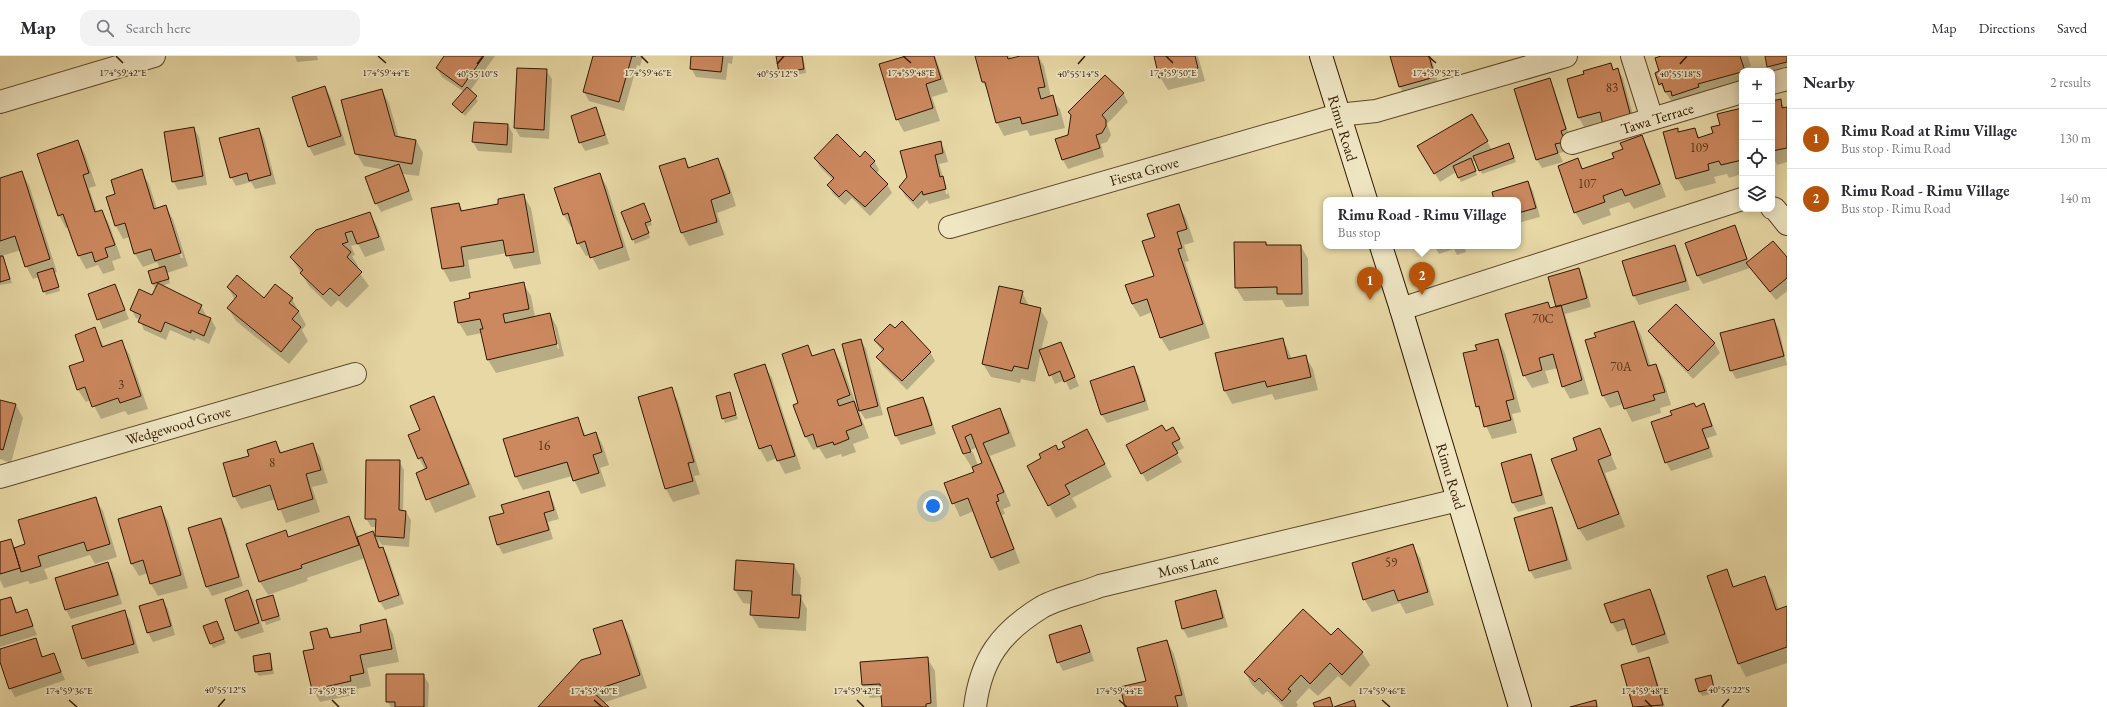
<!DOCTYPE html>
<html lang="en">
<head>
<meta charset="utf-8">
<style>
  body { margin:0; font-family:"EB Garamond",serif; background:#f2f2f3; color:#2b2b33 }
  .controls { position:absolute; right:12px; top:12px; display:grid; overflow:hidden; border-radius:8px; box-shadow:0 2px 10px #0003 }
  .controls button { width:36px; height:36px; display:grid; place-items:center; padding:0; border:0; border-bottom:1px solid #e1e1e2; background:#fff; color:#2b2b33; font:20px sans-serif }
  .you { position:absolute; left:933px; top:450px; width:14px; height:14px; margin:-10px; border:3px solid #fff; border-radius:50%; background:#1a73e8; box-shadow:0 0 0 6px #1a73e833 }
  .badge { display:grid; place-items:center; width:26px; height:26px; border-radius:50%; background:#b45309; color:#fff; font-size:13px; font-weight:700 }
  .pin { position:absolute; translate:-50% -33px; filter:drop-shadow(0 1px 2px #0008) }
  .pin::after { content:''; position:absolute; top:21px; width:14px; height:12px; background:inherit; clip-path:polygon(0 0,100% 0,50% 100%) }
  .popup { position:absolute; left:1323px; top:141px; width:198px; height:52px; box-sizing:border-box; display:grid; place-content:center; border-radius:8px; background:#fff; filter:drop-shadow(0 1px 3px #0005); font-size:13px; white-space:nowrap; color:#7c7c81 }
  .popup b { font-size:15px; color:#2b2b33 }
  .popup::after { content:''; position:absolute; left:50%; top:100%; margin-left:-8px; border:8px solid transparent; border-top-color:#fff }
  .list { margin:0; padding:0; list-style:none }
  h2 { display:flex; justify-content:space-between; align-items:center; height:52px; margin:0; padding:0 16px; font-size:17px }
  h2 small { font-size:13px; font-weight:400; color:#7c7c81 }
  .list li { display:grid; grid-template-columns:26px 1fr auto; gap:12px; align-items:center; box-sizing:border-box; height:60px; padding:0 16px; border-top:1px solid #e1e1e2 }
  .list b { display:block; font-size:15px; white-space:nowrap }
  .list p { margin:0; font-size:13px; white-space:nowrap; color:#7c7c81 }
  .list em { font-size:13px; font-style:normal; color:#7c7c81 }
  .icon { flex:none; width:22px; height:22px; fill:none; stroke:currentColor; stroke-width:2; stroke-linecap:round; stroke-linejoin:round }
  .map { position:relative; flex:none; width:1787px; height:651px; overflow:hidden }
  header { display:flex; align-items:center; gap:24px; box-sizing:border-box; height:56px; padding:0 20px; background:#fff; border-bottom:1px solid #e1e1e2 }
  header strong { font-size:19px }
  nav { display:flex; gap:22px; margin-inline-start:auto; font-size:14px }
  .search { width:280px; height:36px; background:#f2f2f3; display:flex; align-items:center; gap:10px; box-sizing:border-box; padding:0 14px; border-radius:12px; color:#7c7c81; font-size:15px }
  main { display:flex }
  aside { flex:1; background:#fff }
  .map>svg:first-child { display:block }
  .shadow { fill:#0003; fill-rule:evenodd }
  .building { fill:#cc885e; stroke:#301800 }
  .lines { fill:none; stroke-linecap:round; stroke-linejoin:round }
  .minor-casing { stroke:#5e4829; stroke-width:24 }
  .secondary-casing { stroke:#301800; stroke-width:24 }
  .minor { stroke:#efe6c4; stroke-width:22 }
  .secondary { stroke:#efe6c4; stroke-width:22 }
  .ticks { fill:none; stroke:#301800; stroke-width:1.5 }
  .labels { text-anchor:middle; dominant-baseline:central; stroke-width:3.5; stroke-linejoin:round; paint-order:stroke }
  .number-label { font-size:13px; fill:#573418 }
  .street-label { font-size:15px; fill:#301800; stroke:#efe6c4 }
  .ticks-label { font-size:10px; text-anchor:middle; fill:#301800; stroke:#efe6c4; stroke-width:3.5; stroke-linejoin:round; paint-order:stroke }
</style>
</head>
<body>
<header>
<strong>Map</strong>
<div class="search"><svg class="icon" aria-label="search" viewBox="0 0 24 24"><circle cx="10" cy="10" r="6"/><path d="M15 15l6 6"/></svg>Search here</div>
<nav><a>Map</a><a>Directions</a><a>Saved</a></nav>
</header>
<main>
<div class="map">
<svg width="1787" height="651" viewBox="0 0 1787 651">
  <rect width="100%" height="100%" fill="#e7d8a5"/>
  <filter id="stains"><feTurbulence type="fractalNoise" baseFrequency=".005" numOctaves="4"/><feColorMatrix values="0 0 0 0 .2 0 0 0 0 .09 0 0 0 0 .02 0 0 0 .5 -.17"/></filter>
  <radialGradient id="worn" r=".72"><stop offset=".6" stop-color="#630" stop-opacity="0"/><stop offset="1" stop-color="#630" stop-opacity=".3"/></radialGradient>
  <!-- shadow -->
  <path class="shadow" d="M295,0H317L318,4L297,6Z
    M446,0H495L470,35L478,45L465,60L453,48L464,36L442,21L437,12Z
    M594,0H643L640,10L637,9L624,55L589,45L584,36Z
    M692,0H733L732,8L728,7L726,24L696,21L691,12Z
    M777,0H803L806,17L782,21Z
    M909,0H935L948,36L932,41L940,65L904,76L897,63Z
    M976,0H1010L1011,3L1024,0H1038L1044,10L1051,41L1060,53L1065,72L1030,80L1027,74L1004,80L997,67L989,37L983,26Z
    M1155,0H1198L1205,25L1168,34L1160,21Z
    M1391,0H1431L1439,30L1405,40L1400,31Z
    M1664,0H1748L1751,10L1746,12L1747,15H1742V31L1674,49L1660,28Z
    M1766,0H1787V20L1772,16Z
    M1611,8L1614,15L1618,14L1623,22L1636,70L1603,65L1584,71L1579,62L1569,23Z
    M518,13L546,14L552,23L549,83L520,81L515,72Z
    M1549,23L1554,32L1570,82L1569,95L1559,97L1563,106L1542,112L1537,104Z
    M325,31L330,40L346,89L314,100L309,91Z
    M382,34L389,47L399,82L416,84L423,97L419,120L403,118L413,144L381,156L376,147L386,114L364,110L356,97Z
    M1123,37L1128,46L1107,68L1111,79L1107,86L1101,88L1104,101L1068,113L1063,104L1056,83L1068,79L1071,61L1069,56Z
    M1780,45L1785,52H1787V106L1777,109L1772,99V47Z
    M595,53L600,61L609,88L585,95L580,86Z
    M1742,53V118L1729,122L1727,118L1714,121L1716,127L1685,135L1677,122V73L1679,77L1694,73L1700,82L1714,78L1722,69Z
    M1472,59L1492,94L1511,92L1516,106L1482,118L1476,104L1472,106L1477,119L1461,126L1456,116L1440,126L1419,91Z
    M475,67L508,69L513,78L512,97L478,95L473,86Z
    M194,72L199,81L207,129L178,134L173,125Z
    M259,73L264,82L276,128L255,133L251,126L236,130L231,121Z
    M1642,81L1649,94L1666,141L1634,153L1629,146L1609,153L1611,159L1583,169L1575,156L1578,104L1583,113L1615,102Z
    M78,85L85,98L96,130L89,132L97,156L102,155L109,168L121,202L112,205L115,214L103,218L98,209L86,213L79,200L69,171L66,172L59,159Z
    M940,86L945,95L948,106L939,108L950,142L929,148L927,144L918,153L905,140L900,131ZM943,125L946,128L948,138H946Z
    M815,102H860L874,105L879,114L876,118L887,128L892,137L870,160L852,142L845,149L833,138L828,129L833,124L820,111Z
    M684,103L690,112L718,103L725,116L736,150L717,157L724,179L689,190L682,177L660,111Z
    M141,115L149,128L157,153L165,150L173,163L188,210L167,217L170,227L162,230L201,250L206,259L205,261L211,263L216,272L209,288L196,282L195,285L170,274L166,284L144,274L140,264L136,262L131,253L153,241L157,231L155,232L153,228L160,213L157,206L143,211L135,198L130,181L123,183L116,170L107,142L117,139ZM169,163H171L183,202H181Z
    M21,116L29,129L57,216L54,217L60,235L46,239L39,221L33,223L26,210L21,194L2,200L12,227L0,229V123Z
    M600,119L607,131L630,204L599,214L591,199L586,200L578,187L573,171H571L563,158Z
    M1528,126L1533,135L1540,161L1518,167V144H1495Z
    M523,139L531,152L541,208L514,213L507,197L468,204L471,222L450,226L443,213L459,148L463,155L500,149Z
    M644,148L652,169L647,171L650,182L635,188L633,183Z
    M1178,149L1186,162L1194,186L1184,189L1189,205L1185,206L1210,282L1169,295L1161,282L1152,256L1140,261L1132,248L1155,221Z
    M369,157L377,170L385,194L365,201L358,188L351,190L355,199L352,200L358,210L356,212L369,230L347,252L338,244L331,251L309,230L291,201Z
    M1735,171L1749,206L1787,203V235L1776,244L1750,212L1703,228L1698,220Z
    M1266,187L1268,190H1301L1308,203L1309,250L1286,251L1282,244L1244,245L1236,232Z
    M1434,190H1465L1466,196L1457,199L1454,193L1439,198Z
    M1675,191L1680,199L1690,234L1639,249L1634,240L1624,206Z
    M1578,214L1583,222L1591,251L1565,258L1589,338L1570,343L1563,330L1558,312L1545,315L1549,327L1532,332L1524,319L1547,247L1551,253L1557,251Z
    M523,227L531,240L535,261L550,258L557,271L564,300L496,317L488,304L482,277L467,280L459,267ZM552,270H554L559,292L558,293Z
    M115,229L129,263L103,273L89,239Z
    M228,231L264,243H292L306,269L302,274L308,285L289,308L236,265L228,252L235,244Z
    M1022,236L1029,250L1040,253L1048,266L1041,295L1061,287L1079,330L1070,334L1065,324L1055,328L1041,296L1035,326L1021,323L1020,327L991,321L983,308Z
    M1676,249L1715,288L1720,297L1693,323L1655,284L1649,275Z
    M1774,264L1779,273L1787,309L1736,323L1731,314Z
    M1634,266L1641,279L1651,311L1656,309L1663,322L1671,349L1660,352L1661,357L1632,366L1623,348L1610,352L1603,340L1597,281Z
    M95,272L104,291L121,285L129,298L148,353L128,359L125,355L101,363L91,344L86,346L78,334Z
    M895,274L930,296L935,305L907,334L883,310L878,301L883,296L875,285Z
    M1283,283L1292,303L1305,300L1313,313L1318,334L1275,344L1272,338L1232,348L1225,335Z
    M861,284L866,293L883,359L865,363L860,355L843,288Z
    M1498,284L1505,297L1521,356L1512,358L1517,377L1492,383L1477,350L1478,295Z
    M807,290L813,301L834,294L841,307L869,382L853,388L856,396L842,401L841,398L826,403L819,392L813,394L806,381L795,349L799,348Z
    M765,310L772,322L801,413L785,418L777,402L767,406L760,393Z
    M1134,312L1139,320L1149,354L1107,367L1102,359Z
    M671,332L678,345L700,419L694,420L700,438L673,446L666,433L639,342Z
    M729,338L738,363L725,367L723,362Z
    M434,342L441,355L476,441L435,457L417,417L425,414L419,402L421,374Z
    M923,342L928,351L936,378L901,389L896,380L888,353Z
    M0,345L16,349L23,362L11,407L0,403Z
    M1704,348L1717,379L1707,382L1713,401L1671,415L1666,406L1696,352Z
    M999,353L1007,366L1016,390L990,400L1011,450L1003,453L1005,458L1002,459L1020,507L999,515L992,502L974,455L960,461L945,428L975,417L964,399L973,396L978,410L984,408L978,391L964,397V399L953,370Z
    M577,362L586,380L596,377L603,390L609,409L600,412L606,430L581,438L572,420L523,434L516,421L504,384Z
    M1173,372L1184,392L1176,396L1182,406L1147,426L1127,390Z
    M1600,373L1617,413L1605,417L1625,471L1587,485L1579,473L1552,404L1578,394Z
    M276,387L282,397L312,388L320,401L328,427L312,431L320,456L286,467L276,443L241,453L234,440L250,400Z
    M1094,387L1112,421L1072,442L1077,451L1056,462L1028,410L1058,396Z
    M1530,399L1535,408L1546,448L1518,456L1513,447L1502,407Z
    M399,405L404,414L403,456H406L411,464L409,491L382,489L378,484L381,493L383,492L388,501L404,548L385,554L380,546L365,502L307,522L308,525L268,539L260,526L248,488L286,476L289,482L349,461L359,481L373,476L376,482L377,471H371L366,462Z
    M548,436L553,445L559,463L548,466L553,483L503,498L498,489L490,462L505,457Z
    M95,442L103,455L117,501L95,508L90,499L44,513L48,523L30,528L28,525L4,532L0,524V487L11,484L15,492L26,489Z
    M161,452L168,465L188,532L158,540L151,528L148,517L139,520L131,507Z
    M1551,452L1556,461L1572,513L1535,523L1530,515Z
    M221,463L226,472L243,530L212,540L207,531L189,472Z
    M1412,489L1420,502L1434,549L1406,558L1400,547L1372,556L1364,543Z
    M737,505L794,509L801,522L800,540L807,553L806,575L759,572L751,559L752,548L743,547L735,534Z
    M108,508L113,516L122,548L71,563L66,554L57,522Z
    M1726,514L1735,532L1764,522L1772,534L1779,554L1787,552V607L1746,621L1739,608L1708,520Z
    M1650,534L1655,543L1669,587L1638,597L1628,572L1617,576L1612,567Z
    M1215,535L1220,544L1228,571L1188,582L1183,573L1176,546Z
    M248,536L253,544L264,576L241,583L236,575L226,543Z
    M272,540L281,564L266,569L257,544Z
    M11,542L18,557L27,555L37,579L0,591V545Z
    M163,545L168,553L175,579L153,586L148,577L140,551Z
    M124,556L130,564L139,597L88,611L83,602Z
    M386,565L393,578L399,606L367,612L371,630L357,633L358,638L320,646L313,633L327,573L333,583L362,576Z
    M621,565L629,578L647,632L603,647L608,651H539L603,598Z
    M217,566L226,587L213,592L211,587Z
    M1080,570L1085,579L1094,605L1063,615L1058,606Z
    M1331,580L1362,596L1370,609L1350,631L1338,620L1318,640L1309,632L1296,646L1298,649L1296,651H1284L1267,635L1263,639L1252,629L1245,616Z
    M35,583L43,601L54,598L65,624L15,641L10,632L0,603V594Z
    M1167,585L1174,598L1188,651H1126L1147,625Z
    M270,598L274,618L259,620L256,616Z
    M927,602L935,615L937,651H883L882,641L870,642L863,629L861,607Z
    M1648,602L1653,611L1665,651H1634L1622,609Z
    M423,619L429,628L428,651H391L387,645Z
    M1710,620L1716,637L1702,640L1700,636Z"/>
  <!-- building -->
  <path class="building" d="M444,0H484L462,31L436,12Z
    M593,0H636H632L619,46L583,36Z
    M691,0H723L721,16L690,13Z
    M776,0H802L804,13L779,17Z
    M906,0H934L941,23L926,28L933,52L896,64L879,8Z
    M975,0H1007L1008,3L1020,0H1038L1045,31L1038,32L1041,43L1053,39L1058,59L1022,68L1020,61L996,67L985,26H982Z
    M1154,0H1195L1198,12L1159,22Z
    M1390,0H1429L1435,21L1399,31Z
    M1661,0H1740L1745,15L1698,28L1699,31L1672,40L1671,35L1665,36L1662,27L1659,29L1655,17L1659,15L1655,2Z
    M1765,0H1787V6L1767,11Z
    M1611,7L1613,14L1618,12L1631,61L1603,69L1600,56L1578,62L1567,23L1584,18L1583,15Z
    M517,12L547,13L544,74L514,72Z
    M1105,19L1124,37L1102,59L1106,64V70L1102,77L1096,79L1100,92L1062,104L1055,83L1068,79L1071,59L1068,56Z
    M1550,22L1566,73L1561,75L1565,86L1555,88L1558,97L1536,104L1514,33Z
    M325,30L341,80L308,91L292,41Z
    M467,31L477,40L462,57L452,48Z
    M382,33L395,80L416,84L412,108L355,98L341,44Z
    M1781,43L1782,52L1787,51V92L1772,95V45Z
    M596,51L605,79L579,87L571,60Z
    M1742,52V104L1721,109L1719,105L1708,108L1709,114L1676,123L1663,76L1678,72V76L1695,72L1698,82L1713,77L1711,71L1720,69L1717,58Z
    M1472,58L1488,85L1434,118L1417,90Z
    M474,66L508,68L507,89L472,86Z
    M194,71L203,120L172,126L164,76Z
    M259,72L271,119L249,125L247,117L230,122L219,82Z
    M837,78L860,101L865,95L875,105L870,110L888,128L865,151L846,134L839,141L827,129L834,122L814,102Z
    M1642,79L1660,128L1625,140L1622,133L1603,140L1605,146L1574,157L1558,110L1578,102L1582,113L1614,102L1612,97L1623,93L1620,87Z
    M78,84L89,117L83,119L95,156L102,154L115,189L105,192L108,201L95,206L92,196L78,200L63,158L58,160L37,98Z
    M941,85L943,97L935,99L940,121L943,120L946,133L923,139L922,135L913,145L899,131L907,121L900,95Z
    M1509,87L1514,102L1479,115L1473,100Z
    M685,102L688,112L718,102L730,137L711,144L717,166L681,177L659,110Z
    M1471,102L1476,115L1458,122L1453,110Z
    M399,108L409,135L375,148L365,121Z
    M142,113L154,153L166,149L181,197L155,205L151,193L134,198L125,167L115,170L106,141L115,138L111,124Z
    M22,115L50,203L25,211L15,180L0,185V122Z
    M600,117L623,191L590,202L585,185L577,188L568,157L563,159L554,132Z
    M1528,125L1536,152L1518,157V144H1494L1492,136Z
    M524,138L534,196L506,200L503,184L461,191L464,210L442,213L431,152L459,147L461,155L498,148V143Z
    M644,147L651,165L645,167L649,177L632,184L621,156Z
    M1179,148L1187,173L1177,176L1182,192L1178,193L1203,268L1160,282L1147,243L1132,248L1125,229L1154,220L1142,185L1155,181L1147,158Z
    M370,156L379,181L357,188L352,175L345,177L348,186L342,188L351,196L347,201L362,216L339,240L330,232L323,239L300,217L303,214L290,201L316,174Z
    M1735,169L1747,203L1697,220L1685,187Z
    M1773,185L1787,201V222L1770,236L1746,207Z
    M1234,186H1266V189H1301L1302,238H1277V231L1235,232Z
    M1675,189L1686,225L1633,240L1622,205Z
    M0,200H3L10,223L0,226Z
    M165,210L169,223L152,228L148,215Z
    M53,212L59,231L43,236L37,217Z
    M1579,212L1587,242L1556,251L1548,221Z
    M237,219L264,242L275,228L293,242L289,247L299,255L292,263L301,271L281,296L227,252L237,240L227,231Z
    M524,226L529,253L503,258L505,267L550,257L557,288L487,304L480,273H483L480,263L458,267L454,246L470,242L469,237Z
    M158,227L202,249L198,257L211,262L204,280L191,274V277L165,266L161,276L138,266L141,259L130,254L139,233L152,239Z
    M115,228L125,254L97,264L88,238Z
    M999,230L1023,235L1020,247L1041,252L1028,313L1014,310L1012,315L982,308Z
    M1548,246L1550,252L1561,249L1582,324L1562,331L1553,298L1539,302L1542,314L1523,320L1505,258Z
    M1676,248L1715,287L1688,315L1648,275Z
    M1774,263L1784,300L1730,315L1720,277Z
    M902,265L931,296L902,325L876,301L884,293L874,284L890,268L895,272Z
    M1634,265L1648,310L1656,308L1665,336L1653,339L1655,344L1624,353L1618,335L1602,340L1585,284L1596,281L1594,277Z
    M95,271L102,291L122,284L141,340L120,347L118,342L92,351L85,331L77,334L69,310L84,305L75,279Z
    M1283,282L1288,303L1306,299L1311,321L1267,331L1265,325L1224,335L1215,297Z
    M861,283L878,350L859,355L842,288Z
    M1498,283L1514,343L1506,345L1511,364L1484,371L1479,350L1476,351L1463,297L1477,294L1475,289Z
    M1061,286L1075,321L1064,326L1060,315L1049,320L1039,294Z
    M808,289L812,300L834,293L850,339L837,344L839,350L854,345L862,369L846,375L849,383L834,389L833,386L817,391L813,378L805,381L793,349L798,347L782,298Z
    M765,308L795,400L777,405L771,389L759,393L734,318Z
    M1134,310L1145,345L1101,359L1090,325Z
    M672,331L694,406L688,407L693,425L665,433L638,341Z
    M730,336L736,359L722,363L716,340Z
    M434,340L469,428L426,444L416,417L427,412L422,401L418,403L408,379L420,374L410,350Z
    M923,341L932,369L895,380L887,352Z
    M0,344L16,348L3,394L0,393Z
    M1694,347L1696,351L1704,347L1712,370L1702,373L1709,392L1665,407L1651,366L1672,359L1670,355Z
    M1000,352L1009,377L983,387L1004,436L997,439L999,445L996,446L1014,493L991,502L968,442L952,448L944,427L974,416L972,411L982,407L971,378L965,381L971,396L963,398L952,370Z
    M578,361L584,380L596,376L602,396L593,399L599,417L573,425L567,406L515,421L503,383Z
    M1162,369L1166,375L1173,371L1180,383L1172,387L1178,397L1141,418L1126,389Z
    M1600,372L1611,399L1598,404L1619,458L1578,473L1551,403L1577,394L1573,382Z
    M1087,373L1105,408L1065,429L1070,438L1048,450L1027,410L1041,402L1039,398L1056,389L1058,394L1065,391L1062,386Z
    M276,385L280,397L313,387L321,414L306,418L313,443L278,454L270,429L233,441L223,407L249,400L247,394Z
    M1531,398L1542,439L1512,447L1501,407Z
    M366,404H400L399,454L406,455L404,482L375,480L376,463H365Z
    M549,435L554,454L544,457L549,474L497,489L489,461L504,457L501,449Z
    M96,441L110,488L87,495L84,486L38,500L41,510L21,516L14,492L25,488L18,464Z
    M161,450L181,519L150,528L143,504L131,508L118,463Z
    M1552,451L1567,504L1529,515L1514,462Z
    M349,460L359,489L301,509L302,512L259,526L246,488L286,474L288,481Z
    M221,462L239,521L206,531L188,472Z
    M373,475L379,492L383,491L399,539L379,546L357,481Z
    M11,483L20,512L0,518V486Z
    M1413,488L1428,536L1398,545L1394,534L1363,544L1352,507Z
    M736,504L794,508L792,539H801L799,562L750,559L752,535L734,534Z
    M108,506L118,539L65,554L55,522Z
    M1727,513L1733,531L1765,520L1776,554L1787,550V591L1738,608L1707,520Z
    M1650,533L1665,578L1632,589L1624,563L1611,567L1604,548Z
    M248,534L259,567L235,575L225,543Z
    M1216,534L1223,562L1182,573L1175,545Z
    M273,539L279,560L262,565L256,544Z
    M11,541L16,557L27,553L33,570L0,580V544Z
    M163,543L171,570L147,577L139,550Z
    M1303,553L1331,579L1338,572L1363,596L1342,619L1330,607L1310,628L1301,619L1288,633L1291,635L1282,645L1259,622L1255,626L1244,616Z
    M125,554L134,588L82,603L72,570Z
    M386,563L392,593L360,599L364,617L350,620L351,625L312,634L303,595L314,593L310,576L327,572L330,582L361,576L360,569Z
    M622,564L640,619L592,635L609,651H538L581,604L601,598L593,573Z
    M217,565L224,583L210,588L203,570Z
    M1081,569L1090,596L1057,607L1049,579Z
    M36,582L42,601L54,597L61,616L9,633L0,606V593Z
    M1167,584L1182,639L1175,640L1178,651H1125L1120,631L1146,625L1137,592Z
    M270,597L272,614L255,616L253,600Z
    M928,601L931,647L926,648V651H882L880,628L862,629L860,606Z
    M1649,601L1663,649L1633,651L1621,609Z
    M386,618H424V651H395V646H386Z
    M1711,619L1714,632L1699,636L1695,623Z
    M1330,641L1333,651H1315L1313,647Z
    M1354,644L1356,651H1334Z
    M1596,644L1597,651H1570Z"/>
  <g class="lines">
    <!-- minor casing -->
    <g class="minor-casing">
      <path id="minor" d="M1632,0L1652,63
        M1772,27L1787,23
        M0,46L154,0
        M1572,87L1742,36
        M1772,152L1775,153L1787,168
        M950,171L1338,59L1376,55L1566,0
        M1401,253L1742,143
        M0,421L355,318
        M975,651C981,603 1001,576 1042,551C1058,542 1083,537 1100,530L1458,444"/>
    </g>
    <!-- secondary casing -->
    <g class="secondary-casing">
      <path id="secondary" d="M1321,0L1366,144
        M1381,190L1401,253L1520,651"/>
    </g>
    <!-- minor -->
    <use href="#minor" class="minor"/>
    <!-- secondary -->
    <use href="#secondary" class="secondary"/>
  </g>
  <!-- ticks -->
  <path class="ticks" d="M116,0L123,7M378,0L386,7M641,0L648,7M903,0L911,7M1166,0L1173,7M1428,0L1436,7M477,8L483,0M777,8L784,0M1078,8L1085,0M1680,8L1687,0M69,644L77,651M332,644L339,651M594,644L602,651M857,644L864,651M1119,644L1127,651M1382,644L1390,651M1645,644L1652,651M218,651L225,643M1722,651L1729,643"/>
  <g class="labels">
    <!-- number labels -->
    <g class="number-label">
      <text x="1612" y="31">83</text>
      <text x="1699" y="91">109</text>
      <text x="1587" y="127">107</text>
      <text x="1543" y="262">70C</text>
      <text x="1621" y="310">70A</text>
      <text x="121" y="328">3</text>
      <text x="544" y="389">16</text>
      <text x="272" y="406">8</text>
      <text x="1391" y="506">59</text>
    </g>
    <!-- street labels -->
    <g class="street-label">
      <text transform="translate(1657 62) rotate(-17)">Tawa Terrace</text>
      <text transform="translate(1343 72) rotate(73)">Rimu Road</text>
      <text transform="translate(1144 115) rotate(-16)">Fiesta Grove</text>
      <text transform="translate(178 369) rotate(-16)">Wedgewood Grove</text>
      <text transform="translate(1451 420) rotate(73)">Rimu Road</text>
      <text transform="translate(1188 509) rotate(-14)">Moss Lane</text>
    </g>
  </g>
  <g class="ticks-label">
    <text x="123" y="20">174°59'42"E</text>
    <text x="386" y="20">174°59'44"E</text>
    <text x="648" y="20">174°59'46"E</text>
    <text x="911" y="20">174°59'48"E</text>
    <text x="1173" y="20">174°59'50"E</text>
    <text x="1436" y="20">174°59'52"E</text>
    <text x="477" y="21">40°55'10"S</text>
    <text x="777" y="21">40°55'12"S</text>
    <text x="1078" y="21">40°55'14"S</text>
    <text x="1680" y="21">40°55'18"S</text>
    <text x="225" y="637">40°55'12"S</text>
    <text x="1729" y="637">40°55'22"S</text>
    <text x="69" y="638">174°59'36"E</text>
    <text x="332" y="638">174°59'38"E</text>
    <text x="594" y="638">174°59'40"E</text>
    <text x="857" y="638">174°59'42"E</text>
    <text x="1119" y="638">174°59'44"E</text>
    <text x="1382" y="638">174°59'46"E</text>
    <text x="1645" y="638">174°59'48"E</text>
  </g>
  <rect width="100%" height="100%" filter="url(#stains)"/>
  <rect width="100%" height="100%" fill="url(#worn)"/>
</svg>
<div class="controls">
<button>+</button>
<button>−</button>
<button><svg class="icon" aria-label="locate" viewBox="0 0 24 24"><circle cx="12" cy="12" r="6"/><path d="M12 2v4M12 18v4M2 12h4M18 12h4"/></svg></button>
<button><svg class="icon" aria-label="layers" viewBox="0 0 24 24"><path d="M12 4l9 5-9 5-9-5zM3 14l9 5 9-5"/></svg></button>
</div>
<div class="you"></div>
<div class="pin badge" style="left:1370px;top:244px">1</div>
<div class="pin badge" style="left:1422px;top:239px">2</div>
<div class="popup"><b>Rimu Road - Rimu Village</b>Bus stop</div>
</div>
<aside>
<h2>Nearby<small>2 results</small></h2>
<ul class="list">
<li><span class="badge">1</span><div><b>Rimu Road at Rimu Village</b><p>Bus stop · Rimu Road</p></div><em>130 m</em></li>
<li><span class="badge">2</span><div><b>Rimu Road - Rimu Village</b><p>Bus stop · Rimu Road</p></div><em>140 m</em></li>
</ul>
</aside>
</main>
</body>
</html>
